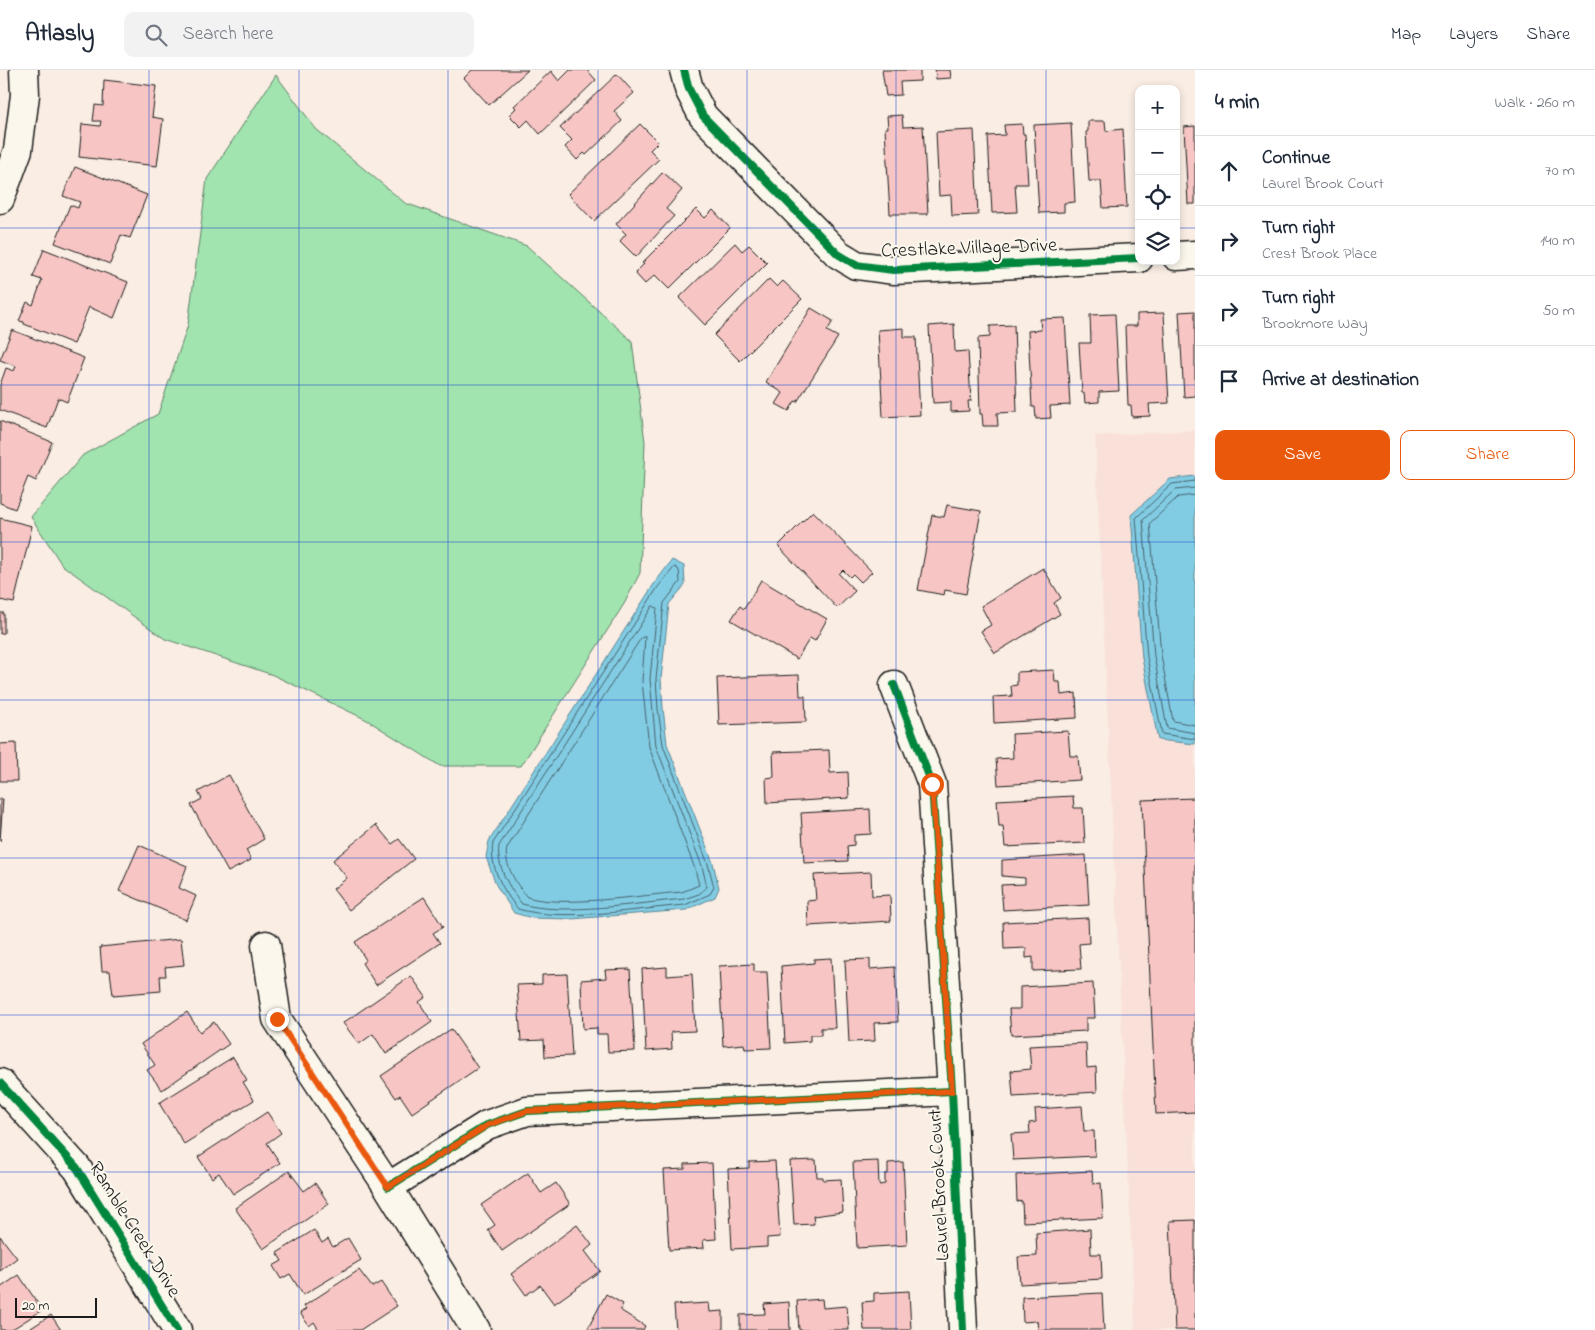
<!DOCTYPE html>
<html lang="en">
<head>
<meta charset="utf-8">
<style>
  body { margin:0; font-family:"Indie Flower",sans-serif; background:#f2f2f3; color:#1f2937 }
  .controls { position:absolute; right:15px; top:15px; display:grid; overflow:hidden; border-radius:10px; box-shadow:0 2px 8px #0003 }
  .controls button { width:45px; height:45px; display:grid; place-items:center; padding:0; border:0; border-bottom:1px solid #e0e1e3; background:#fff; color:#1f2937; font:25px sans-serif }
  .scale { position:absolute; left:15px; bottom:12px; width:82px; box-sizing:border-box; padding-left:5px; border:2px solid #1c1c1c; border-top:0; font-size:14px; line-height:18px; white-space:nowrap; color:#1c1c1c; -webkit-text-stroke:4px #fbf7ec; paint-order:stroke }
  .stop { position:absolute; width:15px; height:15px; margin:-11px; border:4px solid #ea580c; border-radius:50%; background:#fff }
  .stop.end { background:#ea580c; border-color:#fff; box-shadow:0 1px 5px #0008 }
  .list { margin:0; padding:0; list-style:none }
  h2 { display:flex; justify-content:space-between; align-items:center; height:65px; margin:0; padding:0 20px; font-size:21px }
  h2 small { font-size:16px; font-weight:400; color:#747a83 }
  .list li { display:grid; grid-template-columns:32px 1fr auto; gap:15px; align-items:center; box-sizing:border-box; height:70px; padding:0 20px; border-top:1px solid #e0e1e3 }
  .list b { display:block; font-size:19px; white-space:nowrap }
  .list p { margin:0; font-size:16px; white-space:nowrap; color:#747a83 }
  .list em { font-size:16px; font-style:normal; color:#747a83 }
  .actions { display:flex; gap:10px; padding:15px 20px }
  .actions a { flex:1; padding:11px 0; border:1px solid #ea580c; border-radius:10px; text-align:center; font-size:18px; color:#ea580c }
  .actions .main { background:#ea580c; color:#fff }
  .icon { flex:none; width:28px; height:28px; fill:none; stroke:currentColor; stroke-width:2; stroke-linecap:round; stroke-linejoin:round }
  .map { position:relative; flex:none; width:1195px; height:1260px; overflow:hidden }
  header { display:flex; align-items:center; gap:30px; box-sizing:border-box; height:70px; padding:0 25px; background:#fff; border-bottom:1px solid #e0e1e3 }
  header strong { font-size:24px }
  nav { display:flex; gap:28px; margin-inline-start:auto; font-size:18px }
  .search { width:350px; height:45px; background:#f2f2f3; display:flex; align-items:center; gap:12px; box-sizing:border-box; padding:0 18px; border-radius:10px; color:#747a83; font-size:19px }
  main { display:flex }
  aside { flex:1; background:#fff }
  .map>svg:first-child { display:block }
  .built { fill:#f9e1da }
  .green { fill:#a1e4af; stroke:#5e8066 }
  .water { fill:#82cce3; stroke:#598693 }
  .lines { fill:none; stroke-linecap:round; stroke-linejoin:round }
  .shore { stroke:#45626c; stroke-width:1 }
  .building { fill:#f7c6c4; stroke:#1c1c1c }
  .minor-casing { stroke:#1c1c1c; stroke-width:31 }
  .minor { stroke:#fbf7ec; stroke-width:28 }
  .cycleway-casing { stroke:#fbf7ec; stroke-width:11 }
  .cycleway { stroke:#00873e; stroke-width:8 }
  .route { stroke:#ea580c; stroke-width:6 }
  .grid { fill:none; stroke:#1d4ed8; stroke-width:1; stroke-opacity:0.55 }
  .labels { text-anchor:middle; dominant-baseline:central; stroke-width:4; stroke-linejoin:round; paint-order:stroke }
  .street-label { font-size:20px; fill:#1c1c1c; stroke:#fbf7ec }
</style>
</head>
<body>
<header>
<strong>Atlasly</strong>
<div class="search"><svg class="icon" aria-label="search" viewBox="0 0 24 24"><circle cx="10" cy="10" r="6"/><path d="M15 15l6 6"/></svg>Search here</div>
<nav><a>Map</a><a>Layers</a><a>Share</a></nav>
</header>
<main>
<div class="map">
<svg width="1195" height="1260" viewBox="0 0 1195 1260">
  <rect width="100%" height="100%" fill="#faede4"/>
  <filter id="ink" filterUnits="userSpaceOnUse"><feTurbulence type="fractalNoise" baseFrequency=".02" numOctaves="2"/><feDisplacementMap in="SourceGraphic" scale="10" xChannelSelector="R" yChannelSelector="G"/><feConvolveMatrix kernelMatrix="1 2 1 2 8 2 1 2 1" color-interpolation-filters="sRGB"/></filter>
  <g filter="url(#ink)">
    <!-- built -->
    <path class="built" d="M1195,360V1260H1135L1095,366Z"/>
    <!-- green -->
    <path class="green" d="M276,5L316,59L405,133L527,176L632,271L645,372L640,503L624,534L521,696H440L367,650L273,605L165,569L62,495L31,447L83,385L158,344L188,255L207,109Z"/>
    <!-- water -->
    <path class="water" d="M1195,406V674L1158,670L1142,588L1131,445L1170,409Z
      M672,490L684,496L685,515L669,534L661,609L663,638L667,674L713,793L719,818L715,827L686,840L571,849L532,848L514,843L496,815L486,787L489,771L654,514Z"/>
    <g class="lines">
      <!-- shore -->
      <path class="shore" d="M1195,411L1172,414L1136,448L1147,587L1162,664L1195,669
        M1195,418L1175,420L1143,450L1154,586L1167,658L1195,663
        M1195,425L1178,427L1150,453L1161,585L1173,651L1195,655
        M675,497L679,500L680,512L664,533L656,609L658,639L663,675L708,794L714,817L710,824L685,835C638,839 561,852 518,839C503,821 489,796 493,773L658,517Z
        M653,536L657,538L650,609L656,676L702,796L707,817L699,824L684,829C640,833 562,846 522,834C509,818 496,795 499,776Z
        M645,567L642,611L649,677L695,799L699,815L682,822C643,825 562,838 527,827C517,815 503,794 507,778L641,568Z"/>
    </g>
    <!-- building -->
    <path class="building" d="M472,0H528L489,35L464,8Z
      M570,0H587L596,10L540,64L528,50L521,57L509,45L516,38L514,36L551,1L559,11Z
      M882,0H920V11L900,12L901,25L886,26Z
      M935,0H950L951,8L936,9Z
      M617,4L634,23L614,41L622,51L586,85L584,83L577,90L565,77L572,70L560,58Z
      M104,10L156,16L152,47L163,49L157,96L79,87L82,54L100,56L101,51H93L95,35L103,36Z
      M902,45L903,57L923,56L928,144H890L885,58H888L887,46Z
      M1088,51H1105L1106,61L1123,59L1127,137L1103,138L1101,111H1089L1086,62L1088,61Z
      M1136,51H1139V102Z
      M1071,53L1075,132L1064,133V142L1039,143L1034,55Z
      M640,54L658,72L650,80L659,89L594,151L568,124Z
      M1022,54L1023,64H1025L1028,114H1015L1017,142L992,143L988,66L1005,65L1004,55Z
      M1195,56V134H1188L1184,57Z
      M974,60L978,145L952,146L951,125L939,126L936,62Z
      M75,97L147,125L130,168L121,165L110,194L55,173L70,135L78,138L80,132L63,126Z
      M663,102L682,120L666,139L674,146L636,187L620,171L626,164L616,154Z
      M1176,104L1178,134H1176Z
      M696,139L705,148L713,140L730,158L669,219L655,205L645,214L635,203L644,194L642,193Z
      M735,173L742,181L749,175L767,193L705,255L679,228Z
      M44,179L128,212L114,248L89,237L74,274L24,254V252L19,251L27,232L33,235L42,210L33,207Z
      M769,209L777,217L783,211L802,229L740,291L714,265Z
      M811,238L833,251L827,261L838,267L797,332L795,331L789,341L776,334L783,323L766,312Z
      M1195,241V326L1184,327L1179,242Z
      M1164,243L1169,333L1149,334L1150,346L1132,347L1131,335H1128L1125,256H1137V244Z
      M1115,244L1119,321L1099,322V332L1085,333L1084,323H1082L1079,273H1091L1090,245Z
      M1065,248L1070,335L1050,336L1051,348L1036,349L1035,337H1032L1028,261L1041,260L1040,249Z
      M954,254L955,282L968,281L971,331H968L969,341L951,342V332L933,333L929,256Z
      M1014,255L1017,342L997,343L998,356H983L982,344H980L978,268L990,267V256Z
      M904,258V267H916L920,345L883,347L878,260Z
      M12,260L84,288L67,332L58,328L47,358L0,340V315L6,298L14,301L16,296L0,290Z
      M0,351L52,372L36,411L28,407L15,439L0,433Z
      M947,435L981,441L966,524L945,520L944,525L918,520L932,445L944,447Z
      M813,441L872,502L861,512L853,504L850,507L843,500L839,504L855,521L837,538L778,476Z
      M0,448L32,456L14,533L0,530Z
      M1043,498L1061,528L1054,533L1060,544L995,583L981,561L991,555L981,536Z
      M761,510L827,549L815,571L810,568L797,589L731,550L740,536L744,539Z
      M0,543H4V563L0,564Z
      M1054,600L1055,612H1060L1061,625L1076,623L1077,648L994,653L993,627L1012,626L1011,616L1017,615V602Z
      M799,605L800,626H805L806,652L719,655L717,608Z
      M1068,661L1070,686H1078L1080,710L998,715L996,689L1013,688L1012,664Z
      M16,673L17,711H0V674Z
      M829,680L830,703L848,702L849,728L767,733L766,708L774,707L773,682Z
      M229,705L264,769L246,780L251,790L228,802L191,735L202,729L198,722Z
      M1073,726L1074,738H1083L1085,773L1005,777L1003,756H999L997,730Z
      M1195,728V1042L1156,1044L1142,730Z
      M0,729H3L0,771Z
      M870,739L871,764L854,765V775L847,776L848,791L804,793L801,743Z
      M376,755L392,774L399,769L414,789L349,840L333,819L347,808L333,790Z
      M139,775L187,796L179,818L196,826L186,850L119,821Z
      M1086,785L1089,835L1003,840L1001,815L1025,814V808L1002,806V790Z
      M871,802L872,826L890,825L891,851L808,856L807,831L816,830L814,805Z
      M424,827L443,857L433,863L440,873L376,915L362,893L366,890L355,872Z
      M1088,848L1089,873L1079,874L1081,899L1033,901V887L1026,888V878L1004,879L1003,852Z
      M181,869L184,895L165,897L166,906H160L161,921L113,925L110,901H102L100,877Z
      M831,888L835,958H821V965H810V971L785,973L781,896L814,893V889Z
      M870,889V899L895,897L898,952L874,953L875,971L849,972L845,890Z
      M754,894V902H767L771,978L745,979L744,974L723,976L719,896Z
      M667,897V906L692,904L695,961L671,962L672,979L646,981L642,899Z
      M630,899L635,981L608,982L607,964H597V958L583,959L581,910L606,908L605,900Z
      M567,904L572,986L545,987L544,970L521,971L517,915L542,914V905Z
      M411,906L426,927L419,932L432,952L386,984L373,964L359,974L343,953Z
      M1093,913L1095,948H1086V961L1011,965L1009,939H1020V917Z
      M187,942L200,962L214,952L229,974L162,1020L147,1000L155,995L141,974Z
      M451,959L478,998L412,1043L400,1025L396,1028L381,1006Z
      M1086,973L1087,998L1096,997L1097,1022L1013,1027L1011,1001L1031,999L1029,976Z
      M233,987L247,1010L243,1012L254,1030L184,1074L159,1033Z
      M1082,1036L1084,1061H1094L1095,1086L1013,1090L1011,1064L1030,1063L1029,1053L1036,1052L1035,1039Z
      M267,1042L281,1063L267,1073L280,1093L233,1124L219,1103L212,1108L198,1087Z
      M816,1090L817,1107H823V1110L841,1109L843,1142L813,1146L814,1154L794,1155L790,1091Z
      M775,1091L780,1167L767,1168V1177L732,1179L728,1099L749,1098V1092Z
      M878,1091L879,1115L885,1114V1104H888V1093L903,1092L907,1175L857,1178L853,1092Z
      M712,1093L716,1169L703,1170L704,1178L669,1180L664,1100L685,1099V1094Z
      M289,1101L304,1121L315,1113L329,1134L263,1179L235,1138Z
      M1092,1101L1093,1114L1101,1113L1103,1148L1023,1152L1022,1131L1017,1132L1016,1105Z
      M528,1103L541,1123L556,1113L570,1134L502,1181L488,1160L495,1155L481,1135Z
      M1195,1150V1260H1175L1170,1151Z
      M577,1155L592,1175L585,1181L600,1201L554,1234L540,1215L526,1225L511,1204Z
      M1090,1159L1091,1184H1101L1102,1209L1020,1214L1018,1187L1037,1186L1036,1163Z
      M314,1160L322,1173L328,1169L333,1177L348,1168L361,1190L303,1225L290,1204L281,1209L273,1196L282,1191L277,1183Z
      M0,1166L17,1188L0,1201Z
      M359,1200L372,1217L381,1212L397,1236L360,1260H319L314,1252L309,1256L300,1243L306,1239L304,1236Z
      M19,1205L42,1240L11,1260H0V1218Z
      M909,1221L911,1260H864L862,1232L874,1231V1223Z
      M1102,1223L1104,1260H1038L1037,1251L1023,1252L1022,1227Z
      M606,1224L623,1234L620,1240L645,1256L643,1260H587Z
      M822,1229L823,1238L847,1236L849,1260H799L797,1231Z
      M789,1232L790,1260H740V1245L765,1244L764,1234Z
      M709,1233L710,1242L723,1241V1260H676L674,1235Z
      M51,1245L61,1260H28Z"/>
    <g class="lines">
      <!-- minor casing -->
      <g class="minor-casing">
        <path id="minor" d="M684,0L689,19L703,46L838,184L856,195L893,200L1139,188
          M0,129L18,80L25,25L24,0
          M1176,186L1195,185
          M894,615L932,714L952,1021L963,1260
          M266,875L277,949L388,1117L476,1260
          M0,1013L77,1098L177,1260
          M388,1117L487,1055L527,1041L952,1021"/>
      </g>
      <!-- minor -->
      <use href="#minor" class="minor"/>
      <!-- cycleway casing -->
      <g class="cycleway-casing">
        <path id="cycleway" d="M684,0L689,19L703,46L838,184L856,195L893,200L1139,188
          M894,615L932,714L952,1021L963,1260
          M0,1013L77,1098L177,1260
          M388,1117L487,1055L527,1041L952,1021"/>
      </g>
      <!-- cycleway -->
      <use href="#cycleway" class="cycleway"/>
    </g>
  </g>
  <g class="lines" filter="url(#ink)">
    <!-- route -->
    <path class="route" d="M277,949L388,1117L488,1055L527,1041L952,1021L932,714"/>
  </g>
  <!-- grid -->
  <path class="grid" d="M149,0V1260M299,0V1260M448,0V1260M598,0V1260M747,0V1260M896,0V1260M1046,0V1260M0,158H1139M1176,158H1195M0,315H1195M0,472H1195M0,630H1195M0,788H1195M0,945H1195M0,1102H1195"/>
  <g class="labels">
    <!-- street labels -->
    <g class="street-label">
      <text transform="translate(969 179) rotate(-2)">Crestlake Village Drive</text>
      <text transform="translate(940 1115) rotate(-93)">Laurel Brook Court</text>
      <text transform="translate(134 1160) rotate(58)">Ramble Creek Drive</text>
    </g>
  </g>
</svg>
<div class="controls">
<button>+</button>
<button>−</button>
<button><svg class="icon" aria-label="locate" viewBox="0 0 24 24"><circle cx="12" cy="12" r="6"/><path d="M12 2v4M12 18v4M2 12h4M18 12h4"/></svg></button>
<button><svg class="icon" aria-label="layers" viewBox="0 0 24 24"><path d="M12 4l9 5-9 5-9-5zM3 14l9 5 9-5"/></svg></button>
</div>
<div class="scale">20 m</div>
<div class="stop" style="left:932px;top:714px"></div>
<div class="stop end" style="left:277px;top:949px"></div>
</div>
<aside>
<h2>4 min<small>Walk · 260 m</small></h2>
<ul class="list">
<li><svg class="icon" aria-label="ahead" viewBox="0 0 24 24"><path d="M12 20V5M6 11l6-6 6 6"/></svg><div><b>Continue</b><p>Laurel Brook Court</p></div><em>70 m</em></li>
<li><svg class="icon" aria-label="right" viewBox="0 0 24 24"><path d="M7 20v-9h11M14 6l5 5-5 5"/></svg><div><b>Turn right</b><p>Crest Brook Place</p></div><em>140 m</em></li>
<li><svg class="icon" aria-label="right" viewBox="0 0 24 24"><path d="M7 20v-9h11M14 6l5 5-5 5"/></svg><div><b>Turn right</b><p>Brookmore Way</p></div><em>50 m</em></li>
<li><svg class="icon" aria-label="arrive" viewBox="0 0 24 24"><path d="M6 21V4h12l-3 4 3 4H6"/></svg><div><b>Arrive at destination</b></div></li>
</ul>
<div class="actions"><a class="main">Save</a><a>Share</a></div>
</aside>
</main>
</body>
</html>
